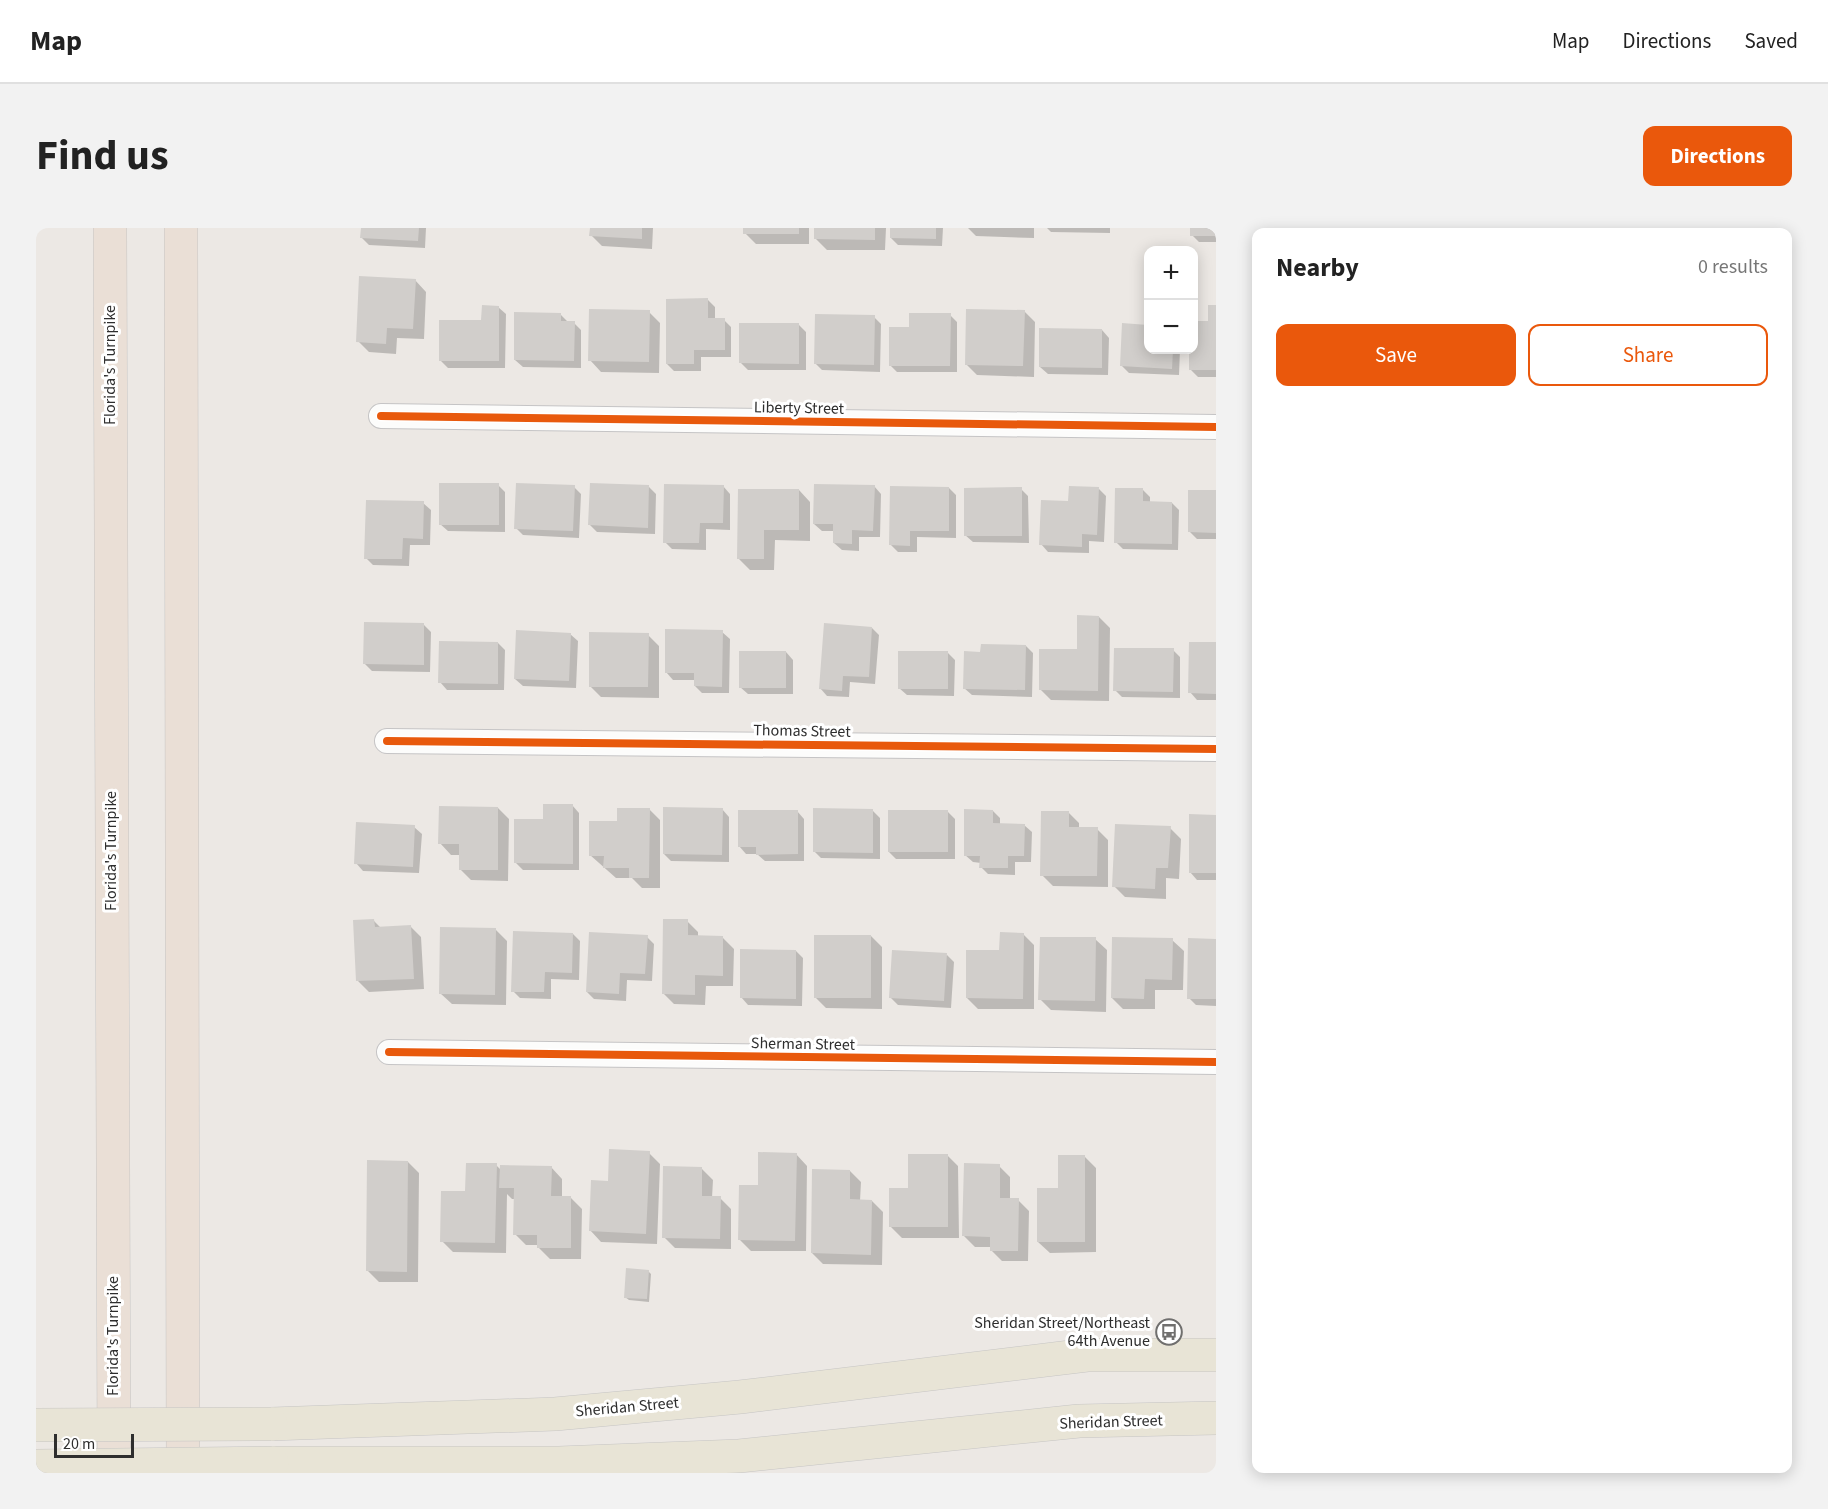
<!DOCTYPE html>
<html lang="en">
<head>
<meta charset="utf-8">
<style>
  body { margin:0; font-family:"Source Sans 3",sans-serif; background:#f2f2f2; color:#222 }
  .controls { position:absolute; right:18px; top:18px; display:grid; overflow:hidden; border-radius:12px; box-shadow:0 3px 15px #0003 }
  .controls button { width:54px; height:54px; display:grid; place-items:center; padding:0; border:0; border-bottom:2px solid #e0e0e0; background:#fff; color:#222; font:30px sans-serif }
  .scale { position:absolute; left:18px; bottom:15px; width:80px; box-sizing:border-box; padding-left:6px; border:3px solid #2e2e2e; border-top:0; font-size:16px; line-height:21px; white-space:nowrap; color:#2e2e2e; -webkit-text-stroke:4px #fff; paint-order:stroke }
  .list { margin:0; padding:0; list-style:none }
  h2 { display:flex; justify-content:space-between; align-items:center; height:78px; margin:0; padding:0 24px; font-size:26px }
  h2 small { font-size:20px; font-weight:400; color:#767676 }
  .actions { display:flex; gap:12px; padding:18px 24px }
  .actions a { flex:1; padding:14px 0; border:2px solid #ea580c; border-radius:12px; text-align:center; font-size:21px; color:#ea580c }
  .actions .main { background:#ea580c; color:#fff }
  .map { position:relative; flex:none; width:1180px; height:1245px; overflow:hidden; border-radius:12px }
  header { display:flex; align-items:center; gap:36px; box-sizing:border-box; height:84px; padding:0 30px; background:#fff; border-bottom:2px solid #e0e0e0 }
  header strong { font-size:28px }
  nav { display:flex; gap:33px; margin-inline-start:auto; font-size:21px }
  .intro { display:flex; align-items:center; justify-content:space-between; box-sizing:border-box; height:144px; padding:0 36px }
  h1 { margin:0; font-size:42px }
  .button { padding:15px 27px; border-radius:12px; background:#ea580c; color:#fff; font-size:21px; font-weight:700 }
  main { display:flex; gap:36px; padding:0 36px }
  aside { flex:1; background:#fff; border-radius:12px; box-shadow:0 3px 15px #0003 }
  .map>svg:first-child { display:block }
  .shadow { fill:#0003 }
  .building { fill:#d1cecb }
  .lines { fill:none; stroke-linecap:round; stroke-linejoin:round }
  .minor-casing { stroke:#c5c4c5; stroke-width:26 }
  .primary-casing { stroke:#c6c5c4; stroke-width:34 }
  .motorway-casing { stroke:#c6c5c4; stroke-width:34 }
  .minor { stroke:#fcfcfb; stroke-width:24 }
  .primary { stroke:#e8e4d6; stroke-width:33 }
  .motorway { stroke:#eadfd6; stroke-width:33 }
  .primary-bridge-casing { stroke:#c6c5c4; stroke-width:34; stroke-linecap:butt }
  .primary-bridge { stroke:#e8e4d6; stroke-width:33 }
  .cycleway-casing { stroke:#fff; stroke-width:11 }
  .cycleway { stroke:#e8590c; stroke-width:8 }
  .labels { text-anchor:middle; dominant-baseline:central; stroke-width:6; stroke-linejoin:round; paint-order:stroke }
  .street-label { font-size:16px; fill:#2e2e2e; stroke:#fff }
  .poi-label { font-size:16px; fill:#2e2e2e; stroke:#fff; text-anchor:end }
</style>
</head>
<body>
<header>
<strong>Map</strong>
<nav><a>Map</a><a>Directions</a><a>Saved</a></nav>
</header>
<div class="intro"><h1>Find us</h1><a class="button">Directions</a></div>
<main>
<div class="map">
<svg width="1180" height="1245" viewBox="0 0 1180 1245">
  <rect width="100%" height="100%" fill="#ece8e4"/>
  <!-- shadow -->
  <path class="shadow" d="M326,0H390L389,20L333,17L326,10Z
    M555,0H617L616,21L566,18L555,7Z
    M709,0H773V16H720L709,5Z
    M780,0H850L849,22H791L780,11Z
    M855,0H907L906,18L862,17L855,10Z
    M932,0H998V10L940,8Z
    M1011,0H1074V5L1015,4Z
    M1156,0H1180V14H1163L1156,7Z
    M379,52L390,64L388,111L361,110L360,126L333,124L322,113Z
    M672,72L679,79V92H688L695,99V129H665V143H638L631,136Z
    M1173,78H1180V149H1162L1155,142V122H1158V94H1173Z
    M462,79L470,86L469,140H412L405,133Z
    M988,83L999,94L998,149L941,147L930,136Z
    M613,84L624,95L623,145L565,144L554,132Z
    M525,87L532,94L538,95L545,102V140L487,139L479,132Z
    M914,87L921,94V144H861L854,137L874,100Z
    M838,89L845,96L844,144L786,142L779,135Z
    M763,97L770,104V142H712L705,135Z
    M1088,97L1112,98V122H1144L1143,147L1093,145L1086,138Z
    M1066,102L1073,110L1072,147L1012,146L1004,139Z
    M462,257L469,264V304L412,303L404,296Z
    M687,258L694,266V302L670,301V322L636,321L629,314Z
    M838,258L845,266L844,309H823V323L806,322L798,315L799,303H786L778,296Z
    M538,259L545,266L543,310L487,307L480,300Z
    M613,259L620,266L619,306L561,304L554,297Z
    M913,260L920,267V310L881,309V324H862L855,317Z
    M985,261L992,268L993,315L937,314L929,307Z
    M1063,261L1070,268L1068,314L1053,313V325L1012,324L1005,316L1033,274Z
    M704,262H763L774,274V313L739,312L738,342H714L703,331Z
    M1107,262L1114,269V275H1136L1143,282L1142,322L1087,321L1080,314Z
    M1154,264H1180V311H1161L1154,304Z
    M387,275L395,282L394,317H374L373,338L337,337L330,330Z
    M1063,389L1074,400L1073,473L1015,472L1004,461L1042,423Z
    M388,397L395,404L394,444L336,443L329,436Z
    M836,400L843,407L839,456L814,454L813,469L791,468L784,460Z
    M686,404L694,411L693,465H666L659,458V452H637L630,444Z
    M534,406L542,413L540,460L487,458L479,451Z
    M612,407L623,418V470L565,469L554,458Z
    M462,415L469,422L468,462H411L404,454Z
    M1154,415L1180,416V472H1161L1154,464Z
    M990,418L997,425L996,469L936,467L928,460L946,425Z
    M1137,422L1144,429V470L1086,469L1079,462Z
    M750,424L757,432V466H712L704,459Z
    M912,425L919,432L918,468L871,467L863,460Z
    M536,577L543,585V642H487L480,635L508,592Z
    M462,580L473,591L472,653L435,652L424,641V627H415L404,615Z
    M613,581L624,592V660H606L596,650H580L554,627L582,595Z
    M686,581L693,589V634L635,633L628,626Z
    M761,583L768,591V633H729L721,626H710L703,618Z
    M837,583L844,590V631L785,630L778,623Z
    M957,583L964,590V597H988L996,604L995,634H979V647L952,646L945,639V635L937,634L929,627Z
    M912,584L919,591V631H860L853,624Z
    M1032,584L1043,595V601H1061L1072,612V659L1017,658L1006,647Z
    M1155,588H1180V652H1161L1154,644Z
    M378,599L386,606L383,645L327,643L320,635Z
    M1134,600L1145,611L1143,651L1130,650V671L1089,669L1078,658Z
    M338,693L345,700L374,698L385,709L388,761L333,764L322,753Z
    M651,693L662,704V709L687,710L698,721L697,758H670L669,777L638,776L627,765Z
    M460,702L471,713L470,777L416,776L404,765Z
    M537,706L544,713L543,752L515,751V771L484,770L477,763Z
    M987,706L998,717V781H942L931,770L965,724Z
    M835,708L846,719V781L790,780L779,769Z
    M611,709L618,716L616,753L591,752L590,773L558,771L551,764Z
    M1059,711L1071,722L1070,784L1015,782L1004,771Z
    M1136,712L1148,723L1147,762H1119V781H1087L1076,770Z
    M1154,712H1180V778L1160,777L1153,770Z
    M760,723L767,730L766,778L712,777L705,769Z
    M911,727L918,734L915,780L862,777L855,770Z
    M613,925L624,936L621,1016L565,1014L554,1002L574,954Z
    M760,926L771,938L770,1023H715L704,1012L724,959Z
    M911,927L922,938L923,1010H866L855,999L873,962Z
    M1049,929L1060,940V1024L1014,1025L1002,1014L1024,962Z
    M372,934L383,945L382,1054H343L332,1043Z
    M460,937L465,942L515,939L526,951V969L535,970L546,981L545,1031H514L503,1020V1017H490L479,1006V971H476L471,966L470,1025L417,1024L406,1013L431,965Z
    M963,938L974,949V972H982L993,983L992,1033H966L955,1022V1019H939L928,1008Z
    M666,941L677,952L676,970H684L695,981V1021L639,1020L628,1009Z
    M814,943L825,954L824,973H836L847,984L846,1037L787,1036L776,1025Z
    M612,1043L615,1046L613,1074L593,1072L589,1069Z"/>
  <!-- building -->
  <path class="building" d="M325,0H383L382,13L324,10Z
    M554,0H606V11L553,8Z
    M707,0H763V6H707Z
    M778,0H839V12L778,11Z
    M854,0H900V11L854,10Z
    M1154,0H1180V8H1154Z
    M323,48L380,51L377,101L351,100L350,116L320,114Z
    M672,70V90H689V122H658V136H630V71Z
    M446,77L463,78V133H403V92H445Z
    M1172,77H1180V142H1153V122H1158V93H1172Z
    M553,81L614,82L613,134L552,133Z
    M930,81L989,82L987,138L929,137Z
    M478,84L525,85V93H539L538,133L478,132Z
    M873,85H915L914,138H853V99H873Z
    M779,86L839,87L838,137L778,136Z
    M703,95H763V136L703,135Z
    M1086,95L1112,97V122H1137L1136,141L1084,138Z
    M1003,100L1066,101V140L1003,139Z
    M403,255H463V297H403Z
    M480,255L539,257L537,303L478,301Z
    M554,255L613,257L612,300L552,297Z
    M628,256L688,257L687,295H664L663,315H627Z
    M778,256L839,257L837,303L816,302V316L797,315V296H777Z
    M854,258L913,259V303H874V318L853,317Z
    M1033,258L1063,259L1061,307L1046,306V319L1003,317L1005,272L1032,273Z
    M986,259V308H928V260Z
    M1079,260H1107V273L1136,274V316L1078,315Z
    M702,261H763V302H728V331H701Z
    M1152,262H1180V305L1152,304Z
    M330,272L388,273L387,311L367,310L366,331H328Z
    M1041,387L1063,388L1062,463L1003,462V421H1041Z
    M328,394L388,395V437L327,436Z
    M788,395L836,399L833,449L807,448L806,463L783,461Z
    M629,401L687,402L686,459L658,458V445H629Z
    M480,402L535,405L533,453L478,451Z
    M553,404L613,405L612,459H553Z
    M403,413L462,414V456L402,455Z
    M1153,414H1180V466L1152,465Z
    M945,416L990,417L989,462L927,461L928,423L944,424Z
    M1078,420H1138L1137,464L1077,463Z
    M703,423H750V460H703Z
    M862,423H912V461H862Z
    M507,576H537V636L478,635V591H507Z
    M403,578L462,579V642H423V616H402Z
    M627,579L687,580L686,627L627,626Z
    M581,580H614L613,650H593V640H567L568,628H553V593H581Z
    M777,580L837,581V625L777,624Z
    M928,581L957,582V595L989,596L988,628H972V640H943L944,628H928Z
    M702,582H762V626L720,627V619H702Z
    M852,582H912V624H852Z
    M1005,583H1033V599H1062L1061,648H1004Z
    M1153,586L1180,587V645H1153Z
    M320,594L379,597L377,639L318,636Z
    M1079,596L1135,598L1132,640H1120L1119,661L1076,659Z
    M338,691L339,699L375,697L378,751L320,753L317,692Z
    M627,691H652V707L687,708V748L659,747V767L626,766Z
    M404,699L460,700L459,767L403,766Z
    M477,703L537,705L536,745L509,744L508,764H475Z
    M553,704L612,707L609,746L584,745L583,766L550,764Z
    M964,704L988,705L987,771L930,770V722H963Z
    M778,707H835V770H778Z
    M1004,709H1060L1059,773L1002,772Z
    M1076,709L1137,710L1136,752L1109,751L1108,771L1075,770Z
    M1152,710L1180,711V771H1151Z
    M704,721L760,722V771L704,770Z
    M856,722L911,725L908,773L853,770Z
    M573,921L614,923L610,1006L553,1003L555,952L572,953Z
    M722,924L761,925L759,1013L702,1012L703,957H722Z
    M872,926H912V999H853V960H872Z
    M1022,927H1049V1014H1001V960H1022Z
    M331,932L372,933L371,1044L330,1043Z
    M430,935H461L459,1015L404,1014L405,963H429Z
    M928,935L964,936V970H983L982,1023H954V1009L926,1008Z
    M464,937L516,938L515,968H535V1020H501V1007H477L478,960H463Z
    M627,938L666,939V968H685L684,1011L626,1010Z
    M776,941L814,942V971L836,972L835,1027L775,1025Z
    M590,1040L613,1042L611,1071L588,1070Z"/>
  <g class="lines">
    <!-- minor casing -->
    <g class="minor-casing">
      <path id="minor" d="M345,188L1180,199
        M351,513L1180,521
        M353,824L1180,834"/>
    </g>
    <!-- primary casing -->
    <g class="primary-casing">
      <path id="primary" d="M235,1196L519,1186L704,1169L1051,1127H1180
        M236,1235H523L703,1228L1043,1193L1180,1190"/>
    </g>
    <!-- motorway casing -->
    <g class="motorway-casing">
      <path id="motorway" d="M74,0L78,1245
        M145,0L147,1245"/>
    </g>
    <!-- minor -->
    <use href="#minor" class="minor"/>
    <!-- primary -->
    <use href="#primary" class="primary"/>
    <!-- motorway -->
    <use href="#motorway" class="motorway"/>
    <!-- primary-bridge casing -->
    <g class="primary-bridge-casing">
      <path id="primary-bridge" d="M0,1197L235,1196
        M0,1238L236,1235"/>
    </g>
    <!-- primary-bridge -->
    <use href="#primary-bridge" class="primary-bridge"/>
    <!-- cycleway casing -->
    <g class="cycleway-casing">
      <path id="cycleway" d="M345,188L1180,199
        M351,513L1180,521
        M353,824L1180,834"/>
    </g>
    <!-- cycleway -->
    <use href="#cycleway" class="cycleway"/>
  </g>
  <!-- icons -->
  <defs>
    <g id="bus-ring" transform="scale(1.35)"><circle r="9.5" fill="#fff" stroke="#706f6e" stroke-width="1.5"/><path d="M-5-6H5V4H4V6H2V4H-2V6H-4V4H-5ZM-3.5-4V0h7V-4ZM-3.5 1.2v1.5H-2V1.2ZM2 1.2v1.5H3.5V1.2Z" fill="#706f6e"/></g>
  </defs>
  <g fill-rule="evenodd">
    <use href="#bus-ring" x="1133" y="1104"/>
  </g>
  <g class="labels">
    <!-- street labels -->
    <g class="street-label">
      <text transform="translate(74 137) rotate(-90)">Florida's Turnpike</text>
      <text transform="translate(763 180) rotate(1)">Liberty Street</text>
      <text transform="translate(766 503) rotate(1)">Thomas Street</text>
      <text transform="translate(75 623) rotate(-90)">Florida's Turnpike</text>
      <text transform="translate(767 816) rotate(1)">Sherman Street</text>
      <text transform="translate(77 1108) rotate(-90)">Florida's Turnpike</text>
      <text transform="translate(591 1179) rotate(-5)">Sheridan Street</text>
      <text transform="translate(1075 1194) rotate(-2)">Sheridan Street</text>
    </g>
    <!-- poi labels -->
    <g class="poi-label">
      <text x="1114" y="1095">Sheridan Street/Northeast<tspan x="1114" dy="18">64th Avenue</tspan></text>
    </g>
  </g>
</svg>
<div class="controls">
<button>+</button>
<button>−</button>
</div>
<div class="scale">20 m</div>
</div>
<aside>
<h2>Nearby<small>0 results</small></h2>
<ul class="list">
</ul>
<div class="actions"><a class="main">Save</a><a>Share</a></div>
</aside>
</main>
</body>
</html>
